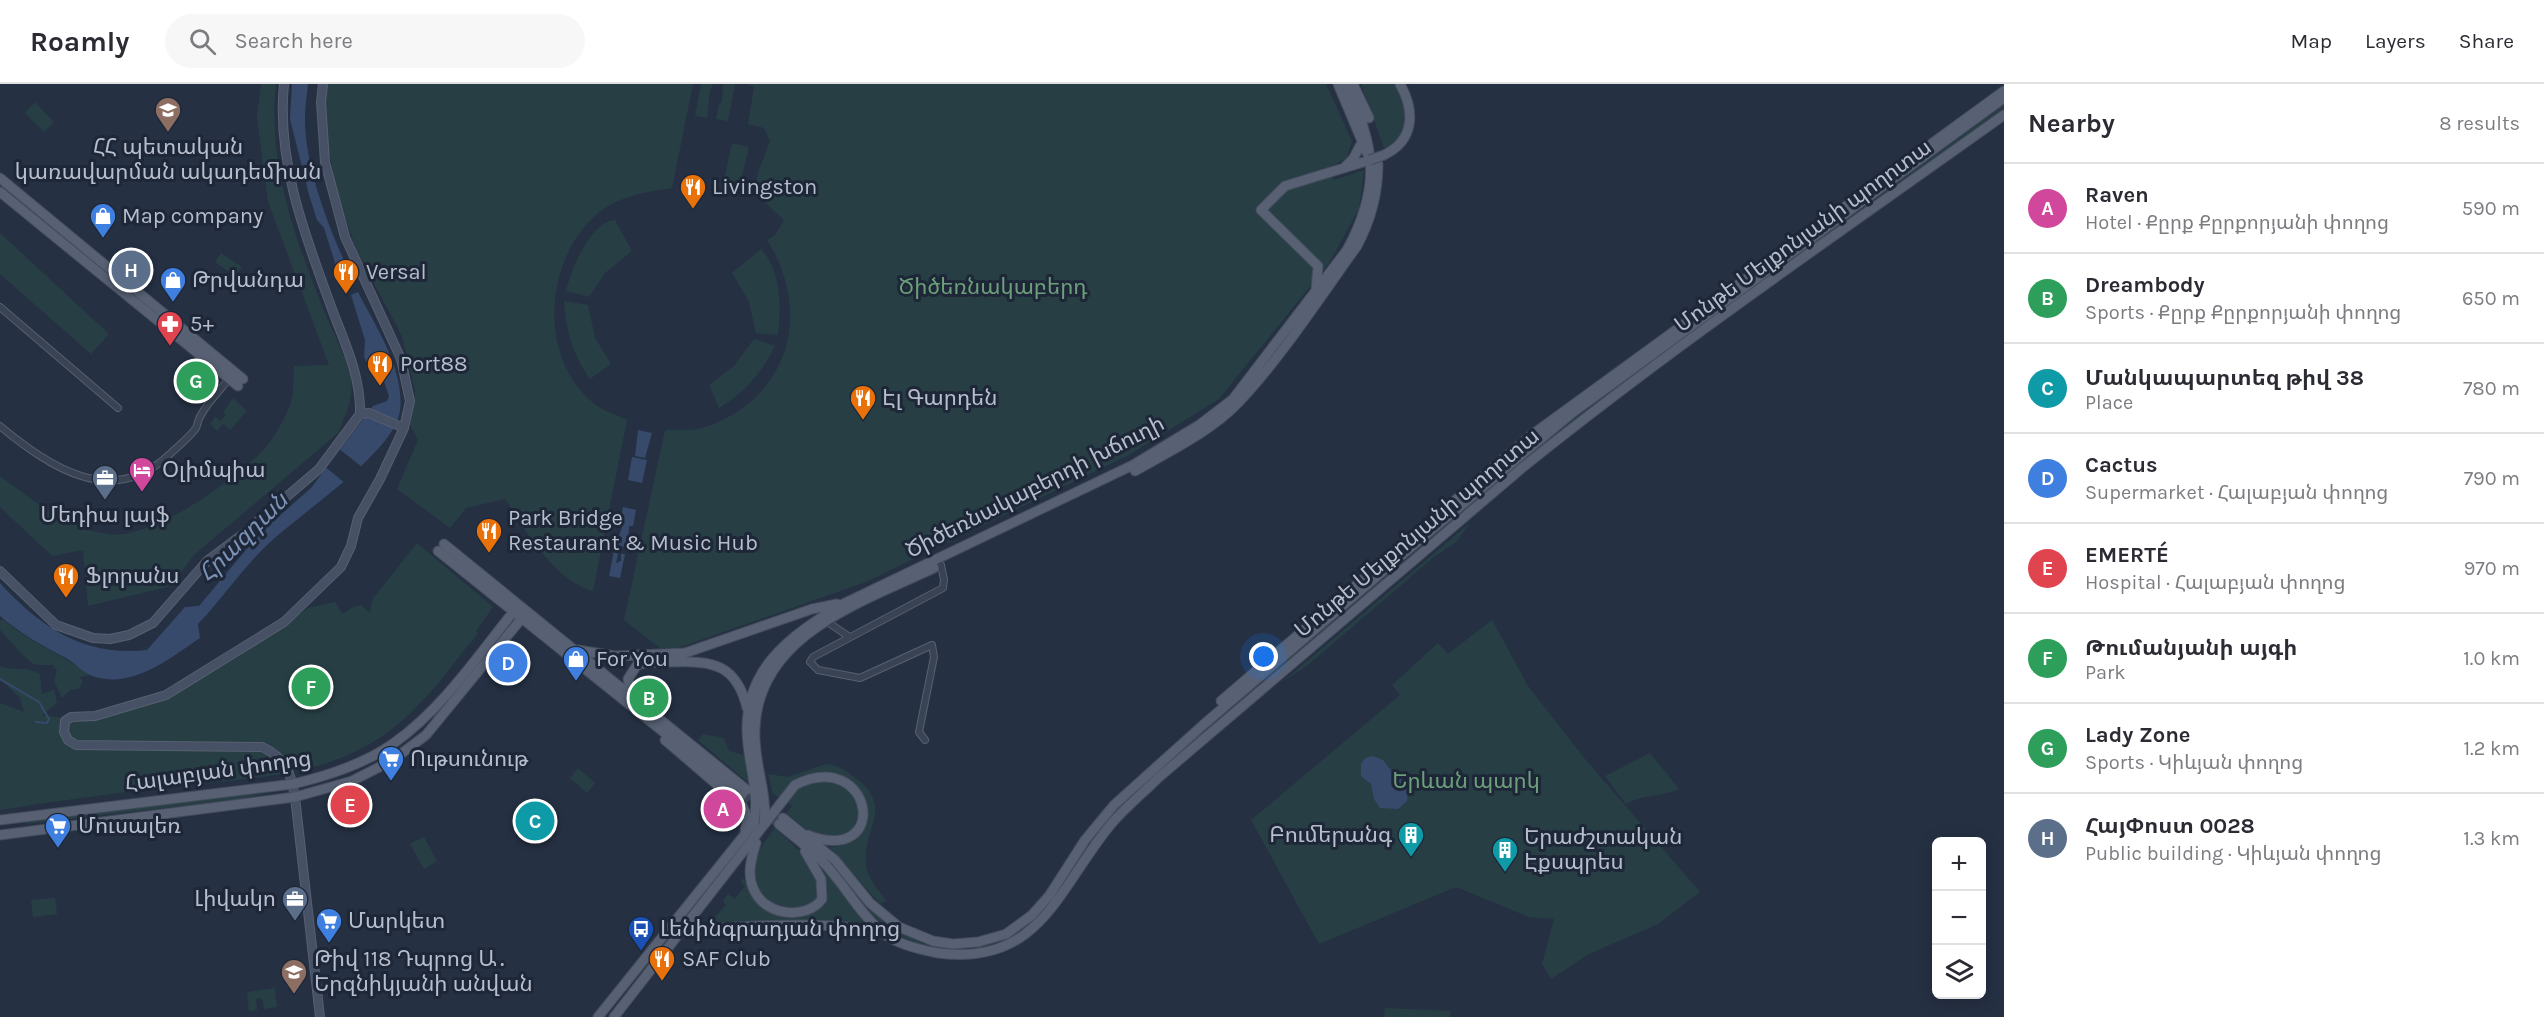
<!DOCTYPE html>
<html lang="en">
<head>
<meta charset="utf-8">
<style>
  body { margin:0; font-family:Karla,"Noto Sans Armenian",sans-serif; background:#f7f7f7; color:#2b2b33 }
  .controls { position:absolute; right:18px; bottom:18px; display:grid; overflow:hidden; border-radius:9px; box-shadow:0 3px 15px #0003 }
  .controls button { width:54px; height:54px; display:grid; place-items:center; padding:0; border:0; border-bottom:2px solid #e1e1e2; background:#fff; color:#2b2b33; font:30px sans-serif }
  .you { position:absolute; left:1264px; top:573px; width:21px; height:21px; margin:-15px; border:4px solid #fff; border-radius:50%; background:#1a73e8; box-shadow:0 0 0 9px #1a73e833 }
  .badge { display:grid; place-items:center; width:39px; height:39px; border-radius:50%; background:#b45309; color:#fff; font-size:20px; font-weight:700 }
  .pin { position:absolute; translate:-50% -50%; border:3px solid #fff; box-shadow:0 2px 6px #0006 }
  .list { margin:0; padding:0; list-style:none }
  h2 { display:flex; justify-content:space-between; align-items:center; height:78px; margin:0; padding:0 24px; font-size:26px }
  h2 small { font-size:20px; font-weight:400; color:#7c7c81 }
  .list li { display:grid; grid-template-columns:39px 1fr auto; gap:18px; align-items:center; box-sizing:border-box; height:90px; padding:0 24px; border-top:2px solid #e1e1e2 }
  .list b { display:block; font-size:22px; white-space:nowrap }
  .list p { margin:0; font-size:20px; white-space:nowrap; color:#7c7c81 }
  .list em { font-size:20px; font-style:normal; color:#7c7c81 }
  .icon { flex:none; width:33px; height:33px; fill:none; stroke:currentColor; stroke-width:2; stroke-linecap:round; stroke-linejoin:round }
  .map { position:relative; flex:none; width:2004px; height:933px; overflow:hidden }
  header { display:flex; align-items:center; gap:36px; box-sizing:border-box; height:84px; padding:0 30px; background:#fff; border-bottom:2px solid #e1e1e2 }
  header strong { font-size:28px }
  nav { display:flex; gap:33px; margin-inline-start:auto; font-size:21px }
  .search { width:420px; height:54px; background:#f7f7f7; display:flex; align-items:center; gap:15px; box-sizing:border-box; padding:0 21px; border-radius:33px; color:#7c7c81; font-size:22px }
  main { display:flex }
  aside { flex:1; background:#fff }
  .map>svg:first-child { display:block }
  .green { fill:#273f44 }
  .water { fill:#374a6c }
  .pier { fill:#253043 }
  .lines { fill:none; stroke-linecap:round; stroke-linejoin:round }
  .stream { stroke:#374a6c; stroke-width:2 }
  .primary-tunnel { stroke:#3b4558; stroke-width:9; stroke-dasharray:9 4.5; stroke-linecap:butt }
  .street-casing { stroke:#576070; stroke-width:8 }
  .secondary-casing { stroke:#576070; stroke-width:10 }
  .primary-casing { stroke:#434b5c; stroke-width:11 }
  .street { stroke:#394353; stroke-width:6 }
  .secondary { stroke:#475166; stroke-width:8 }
  .primary { stroke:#576173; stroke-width:9 }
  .primary-bridge-casing { stroke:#434b5c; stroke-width:11; stroke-linecap:butt }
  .primary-bridge { stroke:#576173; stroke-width:9 }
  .labels { text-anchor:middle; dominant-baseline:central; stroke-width:6; stroke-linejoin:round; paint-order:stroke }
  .poi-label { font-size:22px; fill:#b6becd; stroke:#1e2738; text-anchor:start }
  .street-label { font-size:22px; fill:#b6becd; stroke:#1e2738 }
  .park-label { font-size:22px; fill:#6c9f7a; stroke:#1e2738 }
  .water-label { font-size:24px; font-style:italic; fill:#7c92b6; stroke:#1e2738 }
</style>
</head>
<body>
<header>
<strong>Roamly</strong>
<div class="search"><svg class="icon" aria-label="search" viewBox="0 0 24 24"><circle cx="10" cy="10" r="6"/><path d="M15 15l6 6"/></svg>Search here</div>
<nav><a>Map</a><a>Layers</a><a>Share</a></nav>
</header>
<main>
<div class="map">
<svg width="2004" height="933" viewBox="0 0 2004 933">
  <rect width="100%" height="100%" fill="#253043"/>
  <!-- green -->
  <path class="green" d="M261,0H276C267,79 296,157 325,229C331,244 349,280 351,292C354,313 346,331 338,349L194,471L171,502L88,522L83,466L52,472L0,423V392C33,416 65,444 107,450C152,457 237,395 267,362C275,352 287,331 291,318C294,308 293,293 294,282L329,281L268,118L257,33Z
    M326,0H693L672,104C645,108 618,112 596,131C542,178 537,284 602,325C610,329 619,332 627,336L593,507C555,497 525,446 505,415L466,424L450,444L397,405L418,356L410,341L415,307L402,252L358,169L337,114L322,23Z
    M701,0H713L710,7L707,34L695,32Z
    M723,0H735L728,37L716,35L719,19H722Z
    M746,0H1326L1352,57L1347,74L1328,84L1334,96L1364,86L1359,125L1329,179L1219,315L1129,371L866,498L678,564H660L624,536L665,346C676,345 692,347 702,344C786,318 815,232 767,156L775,151L784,136C745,101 753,105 770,57L764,44L748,40L754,3Z
    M1361,0H1394C1406,20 1416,57 1384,64Z
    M35,18L54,38L44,48L25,29Z
    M2004,21V26L1564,346L1269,597L1266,594L1562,343Z
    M732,59L749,63L741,96L734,114L722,105Z
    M615,136L632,167L605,189L589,213L566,207C571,186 590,138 615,136Z
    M0,149L109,250L91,270L0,190Z
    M761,165C782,188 781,223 778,251L756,249L749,218L732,189Z
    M221,169L242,183L235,192L215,178Z
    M564,217L588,221L595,254L611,280L590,295C573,271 566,247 564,217Z
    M754,255L775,262C761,290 745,308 719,324L709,301L734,282Z
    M233,314L247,327L230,346L223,340L217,347L210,340L215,333L221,337L226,330L223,328Z
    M1471,438L1455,459L1435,472L1308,581L1281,599Z
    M417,459L493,523L476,547L478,549C447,587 420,628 378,655C320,692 252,694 185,701C123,708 62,716 0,726V619L24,628L20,614L0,595V582C16,588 25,581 40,590L42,610L54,606L57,619L42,631L84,637L142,623L170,612L238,573L308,524L335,518L342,529H345L351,524L361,521L370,529L372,516Z
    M0,536H4C30,559 62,570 90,591L79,593L83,597L79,605L70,606L62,614L54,597L57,587L53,581C47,581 39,581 34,580C28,578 7,553 0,546Z
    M1492,536L1528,602L1585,675L1700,808L1658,840L1589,870L1551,895L1542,880L1554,835L1529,833L1456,803L1319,860L1251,736L1400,611L1392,601L1438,559L1448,570Z
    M703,650L724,654L729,667L744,671L750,700L698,656Z
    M1650,669L1679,705C1659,714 1646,709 1626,720L1605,692Z
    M826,680C838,681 844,686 854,693C896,723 862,743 866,780C867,794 879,806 886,817L880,820L829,763C854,763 867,747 868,724C854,679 805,679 780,714L773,710L768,690L788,693Z
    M578,684L595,699L587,709L570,694Z
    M1147,694L1150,697L1036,837L1009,856L983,864L945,866L922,862L894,849L869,829L822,770L876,831L896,846L922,859L967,863L983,861L1034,835L1117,722Z
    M819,696C828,698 839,699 846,704C877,726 849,767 816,751C805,745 795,736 786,729L792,722L787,717L796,706Z
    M272,709L233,716L27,740L26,738L180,717Z
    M775,744C794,762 830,790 814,819C808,822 798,827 792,826C770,824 747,804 753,781C757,768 767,754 775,744Z
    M424,753L437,777L424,785L410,760Z
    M814,776L874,843L838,838L714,840L716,832L726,821L723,817L728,810L735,815L745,802L741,798L742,794C749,800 749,811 757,817C801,845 848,833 814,776Z
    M55,814L57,830L33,833L31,816Z
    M275,904L277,923L264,925L262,914L256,915L257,926L249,927L247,908Z
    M1385,924L1451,927L1450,933H1384Z"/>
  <!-- water -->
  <path class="water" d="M292,0H308C307,11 305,22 305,33C304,83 332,153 354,197L346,201L336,182L324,144L317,136L309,111L290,35Z
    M358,208C376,243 405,286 400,327C394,369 299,430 267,461C242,485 222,515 198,540L200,554C170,574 132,606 92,592C82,588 75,579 66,574C41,561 21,550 0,532V499C41,544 85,573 147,566L185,523L199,522L260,449L311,404L373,322L387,317L389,312L381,289L368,281L364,273L365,256L351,211Z
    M638,346L652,349L645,374L635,372Z
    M632,373L647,376L642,399L628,396Z
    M623,423L636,426L633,442H629L628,464L616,461L623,440L620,438Z
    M614,467L618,470L616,479L621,477V470H625L620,494L609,492Z
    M1373,672L1383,676L1393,689L1403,694L1409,705L1407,717L1398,725L1380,724L1374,715L1371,700L1361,692V680L1365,674Z"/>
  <!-- pier -->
  <path class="pier" d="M338,364L362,383L345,399L324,382Z"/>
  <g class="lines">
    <!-- stream -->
    <path class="stream" d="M0,595L39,618L49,635L47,639L36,638"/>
    <!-- primary-tunnel -->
    <path class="primary-tunnel" d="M742,711L779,740"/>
    <!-- street casing -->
    <g class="street-casing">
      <path id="street" d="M0,223L118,324
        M0,342C51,384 112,425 170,370C178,362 190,353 196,344C198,340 198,335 201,331C208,318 220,306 229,295
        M829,539L848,552
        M925,656L919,648L934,573L932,561L860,594L818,586L810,578L813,573L943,504L944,496L941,481"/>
    </g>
    <!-- secondary casing -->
    <g class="secondary-casing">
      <path id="secondary" d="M284,0C276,78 306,154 332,225C345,260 361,292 360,330
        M360,330L369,329L404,344
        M0,487L56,541L93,554L110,555L129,551L153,539L207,477L243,450L319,385L360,330
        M320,933L295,713C291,689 286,674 262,663L76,661L68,656L64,648L65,637L71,633L95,632L166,611L284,538L341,483L351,462L358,434L380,395L404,344L410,317L401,275L345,153L325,78L321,18L323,0"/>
    </g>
    <!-- primary casing -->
    <g class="primary-casing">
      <path id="primary" d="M1353,0L1369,34
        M1384,71C1415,56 1415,27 1400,0
        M1344,84L1353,75L1361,60
        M0,94L243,295
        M0,108L238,302
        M1316,206L1318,182L1261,126L1285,102L1370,76L1338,0
        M1135,387C1170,367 1210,348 1238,319C1280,275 1321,212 1357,162C1371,136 1378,110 1378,80
        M444,460L747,706
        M438,467L742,711
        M578,566L615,572L685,569L812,525L837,520
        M632,611L628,595L637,581C649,577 662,578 674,578C714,576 737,582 747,624
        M1221,617L1529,353L2004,7
        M665,656L743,723L748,735L745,746
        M783,734L835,776L870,819L899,843L933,857L953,860L978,858L1006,850L1032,831L1049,812L1085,756L1114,721L1203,641L1416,459L1572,329L2004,14
        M0,736L293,700C327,692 365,680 394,659C442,625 477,573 514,527L525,526
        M764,740C768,708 753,678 755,645C758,551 862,518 934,484
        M779,740C794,753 811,765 824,779C845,801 859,829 883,849C897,860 921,866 938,869C1041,883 1059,802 1112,739C1126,723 1143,709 1158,694L1522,384C1677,259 1842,147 2004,31
        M0,751L295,713L352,697L393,676L426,651L522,534L518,520
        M756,759C751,775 746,792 755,808C767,832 807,836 822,815L821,795L805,767
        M683,849L693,845C756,843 822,835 884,849
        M598,933L754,739C759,711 751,688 748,661C739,587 789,552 845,519L1133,381L1199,341L1233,315L1347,166C1381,104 1376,62 1346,0
        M614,933L795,701C873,662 893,783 807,751"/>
    </g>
    <!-- street -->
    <use href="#street" class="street"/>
    <!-- secondary -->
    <use href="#secondary" class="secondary"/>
    <!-- primary -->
    <use href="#primary" class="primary"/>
    <!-- primary-bridge casing -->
    <g class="primary-bridge-casing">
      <path id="primary-bridge" d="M1370,76L1384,71"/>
    </g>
    <!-- primary-bridge -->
    <use href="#primary-bridge" class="primary-bridge"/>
  </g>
  <!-- icons -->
  <defs>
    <g id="university-pin" transform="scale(1.35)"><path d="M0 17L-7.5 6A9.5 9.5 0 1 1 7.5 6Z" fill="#8d6e63" stroke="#1e2738"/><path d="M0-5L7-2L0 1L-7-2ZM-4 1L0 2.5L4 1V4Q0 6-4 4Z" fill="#fff"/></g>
    <g id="restaurant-pin" transform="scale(1.35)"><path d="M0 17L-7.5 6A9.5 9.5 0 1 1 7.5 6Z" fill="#e8710a" stroke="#1e2738"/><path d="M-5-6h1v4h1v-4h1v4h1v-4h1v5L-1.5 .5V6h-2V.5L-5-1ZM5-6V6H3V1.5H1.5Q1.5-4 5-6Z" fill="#fff"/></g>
    <g id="shop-pin" transform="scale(1.35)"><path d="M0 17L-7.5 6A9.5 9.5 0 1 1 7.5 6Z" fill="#3f7fe0" stroke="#1e2738"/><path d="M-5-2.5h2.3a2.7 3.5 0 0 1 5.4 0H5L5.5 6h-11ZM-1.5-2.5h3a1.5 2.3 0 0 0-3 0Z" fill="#fff"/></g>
    <g id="pharmacy-pin" transform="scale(1.35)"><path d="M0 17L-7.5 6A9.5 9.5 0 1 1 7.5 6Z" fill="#e0444e" stroke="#1e2738"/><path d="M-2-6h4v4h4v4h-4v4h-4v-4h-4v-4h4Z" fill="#fff"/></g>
    <g id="hotel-pin" transform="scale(1.35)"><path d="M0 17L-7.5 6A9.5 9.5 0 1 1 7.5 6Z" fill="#d1479c" stroke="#1e2738"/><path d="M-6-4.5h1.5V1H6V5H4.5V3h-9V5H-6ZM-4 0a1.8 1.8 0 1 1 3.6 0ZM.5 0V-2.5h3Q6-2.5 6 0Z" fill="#fff"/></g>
    <g id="office-pin" transform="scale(1.35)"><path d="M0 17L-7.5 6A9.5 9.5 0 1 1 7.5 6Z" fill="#5c6f8a" stroke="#1e2738"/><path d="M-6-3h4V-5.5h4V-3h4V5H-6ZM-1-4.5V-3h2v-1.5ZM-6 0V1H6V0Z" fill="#fff"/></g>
    <g id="supermarket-pin" transform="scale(1.35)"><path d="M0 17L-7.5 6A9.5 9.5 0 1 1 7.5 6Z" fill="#3f7fe0" stroke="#1e2738"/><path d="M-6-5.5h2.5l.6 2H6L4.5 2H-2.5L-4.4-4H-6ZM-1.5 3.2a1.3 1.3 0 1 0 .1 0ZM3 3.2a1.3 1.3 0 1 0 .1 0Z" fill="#fff"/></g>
    <g id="building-pin" transform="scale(1.35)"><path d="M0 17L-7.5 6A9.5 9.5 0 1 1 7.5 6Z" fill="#0f9aa8" stroke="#1e2738"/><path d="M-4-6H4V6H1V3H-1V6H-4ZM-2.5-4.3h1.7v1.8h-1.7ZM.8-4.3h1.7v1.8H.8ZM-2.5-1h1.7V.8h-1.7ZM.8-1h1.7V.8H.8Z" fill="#fff"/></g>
    <g id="bus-pin" transform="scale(1.35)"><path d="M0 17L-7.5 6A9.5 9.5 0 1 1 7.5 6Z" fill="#1a4fb4" stroke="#1e2738"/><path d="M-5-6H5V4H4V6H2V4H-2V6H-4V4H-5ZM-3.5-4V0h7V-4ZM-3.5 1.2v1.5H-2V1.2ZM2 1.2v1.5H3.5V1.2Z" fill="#fff"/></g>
    <g id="school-pin" transform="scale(1.35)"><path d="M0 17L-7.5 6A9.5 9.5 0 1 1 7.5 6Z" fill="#8d6e63" stroke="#1e2738"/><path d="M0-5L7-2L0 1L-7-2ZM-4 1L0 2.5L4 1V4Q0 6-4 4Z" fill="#fff"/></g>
  </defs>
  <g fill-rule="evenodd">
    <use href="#university-pin" x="168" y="26"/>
    <use href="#restaurant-pin" x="693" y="103"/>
    <use href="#shop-pin" x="103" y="132"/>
    <use href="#restaurant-pin" x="346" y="188"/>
    <use href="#shop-pin" x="173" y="196"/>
    <use href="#pharmacy-pin" x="170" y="240"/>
    <use href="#restaurant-pin" x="380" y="280"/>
    <use href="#restaurant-pin" x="863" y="314"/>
    <use href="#hotel-pin" x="142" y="386"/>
    <use href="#office-pin" x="105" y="394"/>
    <use href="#restaurant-pin" x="489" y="447"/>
    <use href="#restaurant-pin" x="66" y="492"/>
    <use href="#shop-pin" x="576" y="575"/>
    <use href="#supermarket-pin" x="391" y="675"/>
    <use href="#supermarket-pin" x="58" y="742"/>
    <use href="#building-pin" x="1411" y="751"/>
    <use href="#building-pin" x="1505" y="766"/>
    <use href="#office-pin" x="295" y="815"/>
    <use href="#supermarket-pin" x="329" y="837"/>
    <use href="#bus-pin" x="641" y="845"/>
    <use href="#restaurant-pin" x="662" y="875"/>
    <use href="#school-pin" x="294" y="888"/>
  </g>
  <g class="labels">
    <!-- poi labels -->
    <g class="poi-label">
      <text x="168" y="63" text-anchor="middle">ՀՀ պետական<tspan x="168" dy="25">կառավարման ակադեմիան</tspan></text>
      <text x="712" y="103">Livingston</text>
      <text x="122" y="132">Map company</text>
      <text x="366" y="188">Versal</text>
      <text x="192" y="196">Թրվանդա</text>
      <text x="190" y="240">5+</text>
      <text x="400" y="280">Port88</text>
      <text x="882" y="314">Էլ Գարդեն</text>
      <text x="162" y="386">Օլիմպիա</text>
      <text x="105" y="431" text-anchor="middle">Մեդիա լայֆ</text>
      <text x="508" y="434">Park Bridge<tspan x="508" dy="25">Restaurant &amp; Music Hub</tspan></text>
      <text x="86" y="492">Ֆլորանս</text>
      <text x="596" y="575">For You</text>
      <text x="410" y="675">Ութսունութ</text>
      <text x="78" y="742">Մուսալեռ</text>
      <text x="1392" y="751" text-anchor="end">Բումերանգ</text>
      <text x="1524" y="753">Երաժշտական<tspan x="1524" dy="25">Էքսպրես</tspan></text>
      <text x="276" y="815" text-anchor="end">Լիվակո</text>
      <text x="348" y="837">Մարկետ</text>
      <text x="660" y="845">Լենինգրադյան փողոց</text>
      <text x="314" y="875">Թիվ 118 Դպրոց Ա․<tspan x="314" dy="25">Երզնիկյանի անվան</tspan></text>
      <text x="682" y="875">SAF Club</text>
    </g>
    <!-- street labels -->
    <g class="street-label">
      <text transform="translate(1803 152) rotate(-36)">Մոնթե Մելքոնյանի պողոտա</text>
      <text transform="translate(1035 403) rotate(-27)">Ծիծեռնակաբերդի խճուղի</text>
      <text transform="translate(1417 449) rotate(-40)">Մոնթե Մելքոնյանի պողոտա</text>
      <text transform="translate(218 687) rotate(-8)">Հալաբյան փողոց</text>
    </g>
    <!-- park labels -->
    <g class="park-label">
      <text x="993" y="203">Ծիծեռնակաբերդ</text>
      <text x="1466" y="697">Երևան պարկ</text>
    </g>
    <!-- water labels -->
    <g class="water-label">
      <text transform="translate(243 453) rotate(-45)">Հրազդան</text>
    </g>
  </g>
</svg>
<div class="controls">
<button>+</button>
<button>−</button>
<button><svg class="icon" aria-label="layers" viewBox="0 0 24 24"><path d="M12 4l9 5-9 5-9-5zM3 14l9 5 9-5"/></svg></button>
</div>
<div class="you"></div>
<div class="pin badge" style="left:723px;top:725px;background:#d1479c">A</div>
<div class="pin badge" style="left:649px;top:614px;background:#2e9e5b">B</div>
<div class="pin badge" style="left:535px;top:737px;background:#0f9aa8">C</div>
<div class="pin badge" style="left:508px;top:579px;background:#3f7fe0">D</div>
<div class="pin badge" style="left:350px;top:721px;background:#e0444e">E</div>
<div class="pin badge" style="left:311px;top:603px;background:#2e9e5b">F</div>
<div class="pin badge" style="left:196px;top:297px;background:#2e9e5b">G</div>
<div class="pin badge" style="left:131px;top:186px;background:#5c6f8a">H</div>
</div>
<aside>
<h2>Nearby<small>8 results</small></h2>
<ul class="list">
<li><span class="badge" style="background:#d1479c">A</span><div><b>Raven</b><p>Hotel · Քըրք Քըրքորյանի փողոց</p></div><em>590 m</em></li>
<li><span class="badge" style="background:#2e9e5b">B</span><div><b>Dreambody</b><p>Sports · Քըրք Քըրքորյանի փողոց</p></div><em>650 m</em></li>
<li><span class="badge" style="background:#0f9aa8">C</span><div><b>Մանկապարտեզ թիվ 38</b><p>Place</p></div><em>780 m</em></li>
<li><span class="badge" style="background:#3f7fe0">D</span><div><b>Cactus</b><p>Supermarket · Հալաբյան փողոց</p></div><em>790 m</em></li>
<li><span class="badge" style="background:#e0444e">E</span><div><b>EMERTÉ</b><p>Hospital · Հալաբյան փողոց</p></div><em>970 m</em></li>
<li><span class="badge" style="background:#2e9e5b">F</span><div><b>Թումանյանի այգի</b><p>Park</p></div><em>1.0 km</em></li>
<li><span class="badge" style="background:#2e9e5b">G</span><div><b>Lady Zone</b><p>Sports · Կիևյան փողոց</p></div><em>1.2 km</em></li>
<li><span class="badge" style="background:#5c6f8a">H</span><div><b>ՀայՓոստ 0028</b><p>Public building · Կիևյան փողոց</p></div><em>1.3 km</em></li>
</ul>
</aside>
</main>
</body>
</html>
